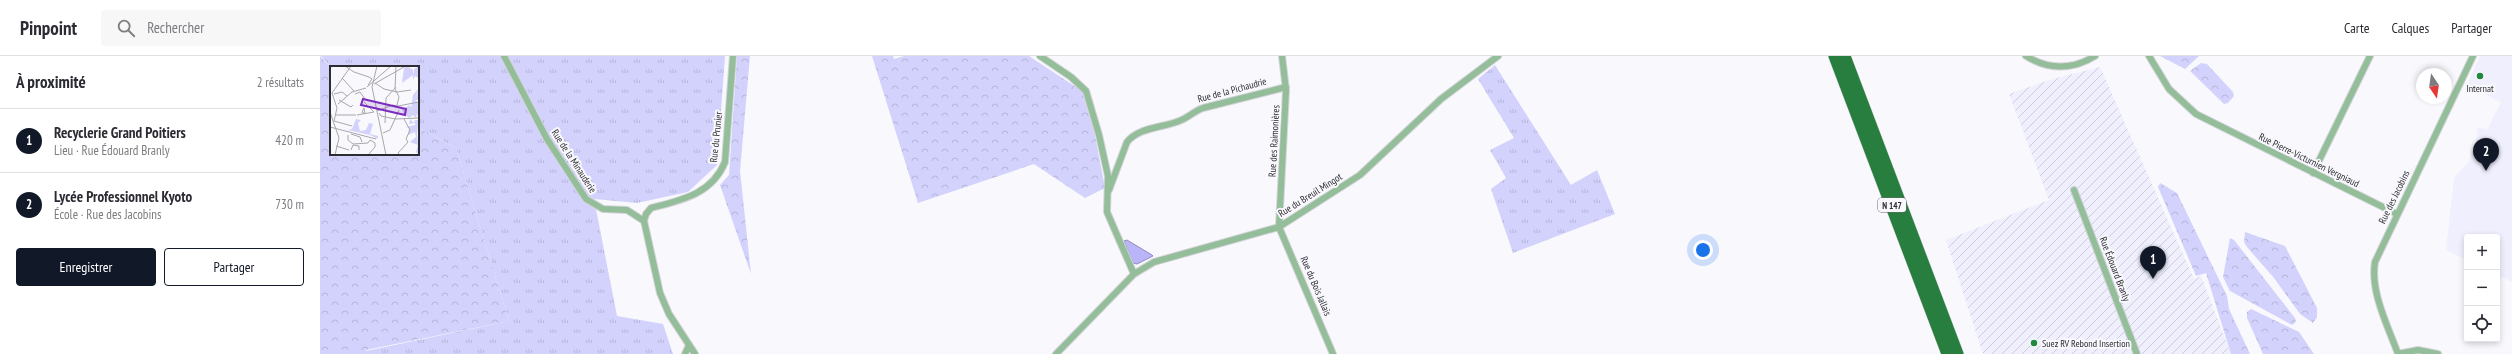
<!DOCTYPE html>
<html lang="fr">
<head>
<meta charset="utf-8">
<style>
  body { margin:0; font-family:"PT Sans Narrow",sans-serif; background:#f7f7f7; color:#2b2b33 }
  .controls { position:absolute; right:12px; bottom:12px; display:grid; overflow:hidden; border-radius:4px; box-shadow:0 2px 6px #0003 }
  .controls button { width:36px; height:36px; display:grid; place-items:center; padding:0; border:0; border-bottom:1px solid #e1e1e2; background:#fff; color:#2b2b33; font:20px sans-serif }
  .compass { position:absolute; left:2096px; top:12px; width:36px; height:36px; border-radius:50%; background:#fff; box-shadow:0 2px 6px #0003; rotate:167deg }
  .you { position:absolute; left:1383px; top:194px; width:14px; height:14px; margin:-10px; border:3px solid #fff; border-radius:50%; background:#1a73e8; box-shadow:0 0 0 6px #1a73e833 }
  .badge { display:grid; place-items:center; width:26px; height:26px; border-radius:50%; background:#111827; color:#fff; font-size:13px; font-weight:700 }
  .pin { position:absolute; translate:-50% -33px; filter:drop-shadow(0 1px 2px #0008) }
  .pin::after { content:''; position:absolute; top:21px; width:14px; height:12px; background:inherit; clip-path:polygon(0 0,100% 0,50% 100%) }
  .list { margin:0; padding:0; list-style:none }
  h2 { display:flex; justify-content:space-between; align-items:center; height:52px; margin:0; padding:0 16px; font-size:17px }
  h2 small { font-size:13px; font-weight:400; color:#7c7c81 }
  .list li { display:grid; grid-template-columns:26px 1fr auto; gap:12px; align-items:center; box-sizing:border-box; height:64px; padding:0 16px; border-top:1px solid #e1e1e2 }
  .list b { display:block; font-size:15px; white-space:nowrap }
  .list p { margin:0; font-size:13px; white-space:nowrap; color:#7c7c81 }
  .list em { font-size:13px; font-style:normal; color:#7c7c81 }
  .actions { display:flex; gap:8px; padding:12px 16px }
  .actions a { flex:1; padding:9px 0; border:1px solid #111827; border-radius:4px; text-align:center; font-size:14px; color:#111827 }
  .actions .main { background:#111827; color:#fff }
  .icon { flex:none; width:22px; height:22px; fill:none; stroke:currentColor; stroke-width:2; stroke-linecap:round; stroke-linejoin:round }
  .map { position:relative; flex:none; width:2192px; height:298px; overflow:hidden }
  header { display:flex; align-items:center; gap:24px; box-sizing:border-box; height:56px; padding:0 20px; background:#fff; border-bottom:1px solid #e1e1e2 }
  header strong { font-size:19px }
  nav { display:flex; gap:22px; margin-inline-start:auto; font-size:14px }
  .search { width:280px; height:36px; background:#f7f7f7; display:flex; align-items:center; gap:10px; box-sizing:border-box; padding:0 14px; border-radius:4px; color:#7c7c81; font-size:15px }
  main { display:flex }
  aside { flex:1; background:#fff }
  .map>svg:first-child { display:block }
  .built { fill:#efeffe }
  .industrial { fill:url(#industrial-furrows) }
  .grass { fill:url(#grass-tufts) }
  .forest { fill:url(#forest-crowns) }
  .water { fill:#b9b5f8; stroke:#8f8cbd }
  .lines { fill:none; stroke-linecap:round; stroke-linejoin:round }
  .minor-casing { stroke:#d3d3d8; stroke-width:8 }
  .trunk-casing { stroke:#d3d3d8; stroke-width:12 }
  .minor { stroke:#93be99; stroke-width:6 }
  .trunk { stroke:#287e3e; stroke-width:11 }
  .poi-dot { fill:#21893e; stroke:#f8f8fd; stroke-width:1.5 }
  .labels { text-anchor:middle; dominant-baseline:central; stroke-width:4; stroke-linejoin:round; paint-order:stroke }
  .shield { fill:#f8f8fd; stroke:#6a6a6f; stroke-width:1 }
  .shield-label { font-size:9px; font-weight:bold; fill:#2d2d32 }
  .poi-label { font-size:10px; fill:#2d2d32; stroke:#f8f8fd }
  .street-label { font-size:10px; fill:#2d2d32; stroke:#f8f8fd }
  .inset-road { fill:none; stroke:#a7a7ac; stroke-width:1 }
  .view { fill:#7b2cbf; fill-opacity:0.15; stroke:#7b2cbf; stroke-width:2 }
  .inset-edge { fill:none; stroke:#2d2d32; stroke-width:2 }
</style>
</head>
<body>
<header>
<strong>Pinpoint</strong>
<div class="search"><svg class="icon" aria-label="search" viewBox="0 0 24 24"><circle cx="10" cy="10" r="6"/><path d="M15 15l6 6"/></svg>Rechercher</div>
<nav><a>Carte</a><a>Calques</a><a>Partager</a></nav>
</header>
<main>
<aside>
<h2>À proximité<small>2 résultats</small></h2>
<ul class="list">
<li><span class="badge">1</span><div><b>Recyclerie Grand Poitiers</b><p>Lieu · Rue Édouard Branly</p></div><em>420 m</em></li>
<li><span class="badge">2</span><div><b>Lycée Professionnel Kyoto</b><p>École · Rue des Jacobins</p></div><em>730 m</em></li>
</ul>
<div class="actions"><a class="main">Enregistrer</a><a>Partager</a></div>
</aside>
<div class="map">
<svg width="2192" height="298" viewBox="0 0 2192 298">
  <defs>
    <pattern id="industrial-furrows" width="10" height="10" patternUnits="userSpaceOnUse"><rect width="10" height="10" fill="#efeffe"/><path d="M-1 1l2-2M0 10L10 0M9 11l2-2" fill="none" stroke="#cdcdda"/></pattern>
    <pattern id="grass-tufts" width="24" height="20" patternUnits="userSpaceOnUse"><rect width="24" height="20" fill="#d3d2fd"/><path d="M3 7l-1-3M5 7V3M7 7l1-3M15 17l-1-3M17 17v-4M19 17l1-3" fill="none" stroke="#b5b5d9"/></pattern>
    <pattern id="forest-crowns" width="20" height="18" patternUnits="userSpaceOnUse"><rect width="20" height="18" fill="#d3d2fd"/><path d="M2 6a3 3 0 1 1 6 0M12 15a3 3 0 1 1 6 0" fill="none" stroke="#b5b5d9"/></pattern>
  </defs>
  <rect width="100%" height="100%" fill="#f8f8fd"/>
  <!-- built -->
  <path class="built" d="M2160,0H2192V226L2177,219V181H2147V204L2126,194L2134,122L2148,107L2156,86L2158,71L2167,74L2181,46L2147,29Z"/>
  <!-- industrial -->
  <path class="industrial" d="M1780,11L1874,223L1881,220L1911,298H1663L1626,184L1729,144L1689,38L1729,24Z"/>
  <!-- grass -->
  <path class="grass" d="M1,0H405L397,109L368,136L317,147L274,143L297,260L343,268L353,298H46V295L189,265L136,92L98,71V11H11Z
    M1175,9L1251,129L1277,114L1295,158L1193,197L1171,133L1186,122L1170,94L1194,82L1158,23Z"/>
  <!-- forest -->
  <path class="forest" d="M0,0L11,11V98H98V71L136,92L189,265L46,294V298H0Z
    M417,0H430L420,115L431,218L400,129L409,119Z
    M552,0H573L574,3L584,0H709L762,35L775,79L785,132L765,142L714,108L598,147Z
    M1840,0H1879L1865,13Z
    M1881,7L1887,8L1913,36L1914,40L1908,47L1904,48L1870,15Z
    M1840,127L1857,137L1907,240L1909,253L1930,298H1911L1886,217L1876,220L1838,131Z
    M1925,176L1965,190L1997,252V261L1993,267L1980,258L1954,222L1927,191L1924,186Z
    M1910,182L1914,184L1975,262L1976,266L1972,269L1910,235L1903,221Z
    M1931,253L1979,276L1994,298H1943L1927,262V256Z"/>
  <!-- water -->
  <path class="water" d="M807,184L832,199L833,200L817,208L813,207L804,185Z"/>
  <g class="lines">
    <!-- minor casing -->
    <g class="minor-casing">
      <path id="minor" d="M184,0L227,83L266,143L283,153L307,154L324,165L340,237L349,258L375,298
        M720,0L751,21L766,35L779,79L788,120L787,156L814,218
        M962,0L966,34L959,171L1013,298
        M1706,0C1728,14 1753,14 1775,0
        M1829,0L1849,33L1876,58L2077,158
        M1993,117L2050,0
        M789,134L807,86C819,71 842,72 859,65C868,62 874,55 883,52L966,31
        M1754,134L1817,298
        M324,165L326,158L331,152C362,144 392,138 405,106L413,0
        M365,298L369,289
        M736,298L814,218L834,206L959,171L1040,119L1121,43L1178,0
        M2078,298C2068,270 2050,236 2055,206L2153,0
        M2078,298L2098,294L2118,298"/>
    </g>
    <!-- trunk casing -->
    <g class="trunk-casing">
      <path id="trunk" d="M1514,0L1627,298
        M1525,0L1638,298"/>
    </g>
    <!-- minor -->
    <use href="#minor" class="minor"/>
    <!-- trunk -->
    <use href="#trunk" class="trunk"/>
  </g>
  <!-- markers -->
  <g class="poi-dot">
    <circle cx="2160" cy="20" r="4"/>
    <circle cx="1714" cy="287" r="4"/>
  </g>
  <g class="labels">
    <!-- shield labels -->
    <rect class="shield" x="1558" y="142" width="28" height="14" rx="3"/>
    <g class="shield-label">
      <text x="1572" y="149">N 147</text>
    </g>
    <!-- poi labels -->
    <g class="poi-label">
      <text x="2160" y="32">Internat</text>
      <text x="1722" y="287" text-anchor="start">Suez RV Rebond Insertion</text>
    </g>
    <!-- street labels -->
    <g class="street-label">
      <text transform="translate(912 34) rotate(-15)">Rue de la Pichaudrie</text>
      <text transform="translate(396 81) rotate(-84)">Rue du Prunier</text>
      <text transform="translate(954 85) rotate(-87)">Rue des Raimonières</text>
      <text transform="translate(1989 104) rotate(26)">Rue Pierre-Victurnien Vergniaud</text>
      <text transform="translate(254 105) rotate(57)">Rue de la Minauderie</text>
      <text transform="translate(990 139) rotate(-32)">Rue du Breuil Mingot</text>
      <text transform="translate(2074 141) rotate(-64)">Rue des Jacobins</text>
      <text transform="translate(1795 213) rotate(69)">Rue Édouard Branly</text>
      <text transform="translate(996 230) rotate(67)">Rue du Bois Jallais</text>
    </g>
  </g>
  <!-- overview -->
  <g transform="translate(10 10)">
    <rect width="89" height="89" fill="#f8f8fd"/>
    <path d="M26,53L31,54L28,57L30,65L36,64L39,57L43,58L40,68L48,70V73L40,69L18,64L22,63Z" fill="#d3d2fd"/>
    <path d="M77,0L83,4L84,10V3L89,0V12L85,10L83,14V9L72,17L74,2ZM89,22L84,36L89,24V33L85,35L89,36V50L87,48L86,52L83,49L79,52L73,47L72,43L80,39L81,42L83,29ZM80,53L84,57L85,54H89L87,68L89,89L86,86L88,79L80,76L86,71L85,66L78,69L79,62L76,61L85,59V57L79,58Z" fill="#d3d2fd"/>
    <path class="inset-road" d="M15,0L24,6L39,11L42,13L38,19M47,0L42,21L56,89M66,0L65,23L69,31L67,39M12,12L24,25M45,17L54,23L67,26M44,18L74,1M37,21L61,0M67,26L81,24M2,27L21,0M2,27L7,42L4,55M4,28L12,26L17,30M25,28L30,26L35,33M9,34L21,41L23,39M8,38L22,26L36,22M68,40L89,36M34,42L35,47H32L33,44ZM47,45L63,39L68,40M0,46L9,72L5,89M49,47L51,50L65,53L89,52M6,49H26M27,49L44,46L34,36M4,55L22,60M55,57L56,32L66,21M0,61L46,73M53,67L60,64L69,44M21,68L30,71L32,76M18,69V74L23,78L38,77L40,74L45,77V81L38,89M6,80L19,84M21,84L23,79L29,80V84M70,89L68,87L78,76L76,73L80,64L74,53"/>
    <path class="view" d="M33,33L76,43L75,49L31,39Z"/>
    <rect width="89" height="89" class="inset-edge"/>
  </g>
</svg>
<div class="controls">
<button>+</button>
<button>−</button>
<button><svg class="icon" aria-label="locate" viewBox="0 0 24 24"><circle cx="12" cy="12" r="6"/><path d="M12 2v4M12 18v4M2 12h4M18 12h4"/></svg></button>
</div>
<svg class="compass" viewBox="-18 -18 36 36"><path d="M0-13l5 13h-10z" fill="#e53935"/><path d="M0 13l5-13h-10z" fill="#7c7c81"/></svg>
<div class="you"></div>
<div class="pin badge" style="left:1833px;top:223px">1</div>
<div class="pin badge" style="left:2166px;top:115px">2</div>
</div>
</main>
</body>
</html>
